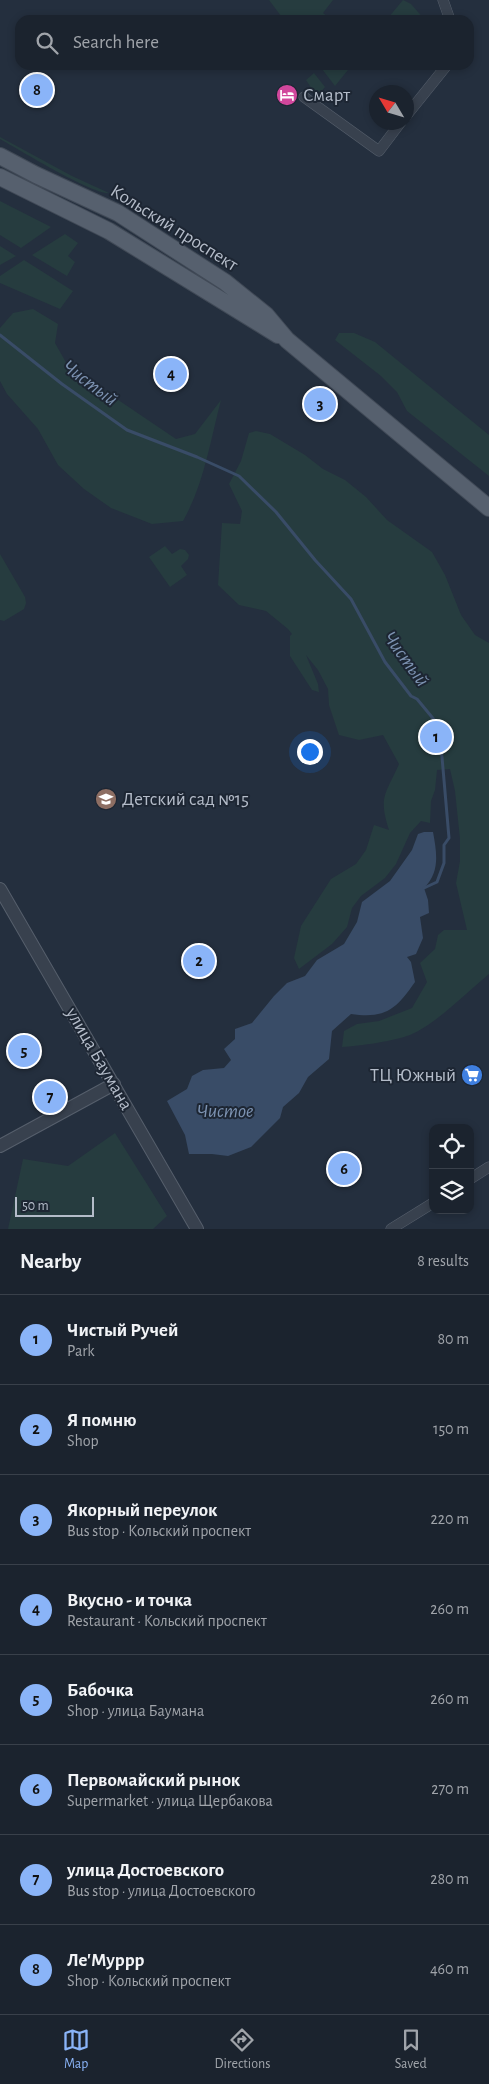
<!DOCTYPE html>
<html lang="en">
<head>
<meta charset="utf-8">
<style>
  body { margin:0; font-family:"Alegreya Sans",sans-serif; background:#242b36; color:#f1f3f6 }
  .controls { position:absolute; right:15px; bottom:15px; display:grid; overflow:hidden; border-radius:10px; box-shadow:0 2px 8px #0003 }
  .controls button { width:45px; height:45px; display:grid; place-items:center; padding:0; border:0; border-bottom:1px solid #39404a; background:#1b232e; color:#f1f3f6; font:25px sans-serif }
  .compass { position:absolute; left:369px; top:85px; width:45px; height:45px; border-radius:50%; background:#1b232e; box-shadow:0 2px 8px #0003; rotate:308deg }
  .scale { position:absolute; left:15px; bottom:12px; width:79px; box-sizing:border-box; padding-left:5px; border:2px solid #b4bcc9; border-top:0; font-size:14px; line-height:18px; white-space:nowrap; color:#b4bcc9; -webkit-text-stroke:4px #1d2633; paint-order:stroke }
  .you { position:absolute; left:309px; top:751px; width:18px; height:18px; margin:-12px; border:4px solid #fff; border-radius:50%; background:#1a73e8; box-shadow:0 0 0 8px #1a73e833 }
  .badge { display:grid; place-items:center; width:32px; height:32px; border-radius:50%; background:#8ab4f8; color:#111; font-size:16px; font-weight:700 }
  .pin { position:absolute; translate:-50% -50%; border:2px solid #fff; box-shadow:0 1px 5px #0006 }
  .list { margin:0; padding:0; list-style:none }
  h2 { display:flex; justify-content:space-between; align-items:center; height:65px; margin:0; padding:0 20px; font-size:21px }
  h2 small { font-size:16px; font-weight:400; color:#a0a4aa }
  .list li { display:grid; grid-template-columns:32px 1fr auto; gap:15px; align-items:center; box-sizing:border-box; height:90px; padding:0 20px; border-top:1px solid #39404a }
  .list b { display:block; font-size:19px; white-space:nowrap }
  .list p { margin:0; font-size:16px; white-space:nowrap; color:#a0a4aa }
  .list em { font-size:16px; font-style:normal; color:#a0a4aa }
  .icon { flex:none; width:28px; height:28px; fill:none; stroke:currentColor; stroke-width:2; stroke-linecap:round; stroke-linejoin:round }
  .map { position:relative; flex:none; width:489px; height:1229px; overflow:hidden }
  .search { position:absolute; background:#1b232e; box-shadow:0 2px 8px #0003; left:15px; right:15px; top:15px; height:55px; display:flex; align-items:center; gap:12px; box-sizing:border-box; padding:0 18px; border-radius:15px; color:#a0a4aa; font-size:19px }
  .sheet { height:785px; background:#1b232e }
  nav { display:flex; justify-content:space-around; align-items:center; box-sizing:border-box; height:70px; border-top:1px solid #39404a; background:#1b232e; font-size:14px; color:#a0a4aa }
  nav a { display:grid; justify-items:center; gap:2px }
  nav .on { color:#8ab4f8 }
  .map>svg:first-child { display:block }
  .green { fill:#263c3f }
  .water { fill:#394c67 }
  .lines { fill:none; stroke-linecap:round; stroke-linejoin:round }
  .stream { stroke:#394c67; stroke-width:3 }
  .minor-casing { stroke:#565f6c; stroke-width:11 }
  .tertiary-casing { stroke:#565f6c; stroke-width:14 }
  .primary-casing { stroke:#414a57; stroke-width:18 }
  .minor { stroke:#38414e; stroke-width:10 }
  .tertiary { stroke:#38414e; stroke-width:12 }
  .primary { stroke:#56606e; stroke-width:16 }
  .labels { text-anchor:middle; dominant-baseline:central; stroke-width:4; stroke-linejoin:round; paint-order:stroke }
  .poi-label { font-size:19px; fill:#b4bcc9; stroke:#1d2633; text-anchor:start }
  .street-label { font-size:19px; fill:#b4bcc9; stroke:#1d2633 }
  .water-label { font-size:20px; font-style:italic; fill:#7c92b1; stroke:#1d2633 }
</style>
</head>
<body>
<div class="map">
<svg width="489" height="1229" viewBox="0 0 489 1229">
  <rect width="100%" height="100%" fill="#242f3e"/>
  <!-- green -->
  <path class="green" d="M269,0H333L323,13L332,20H284Z
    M403,0L411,4L425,20L388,18Z
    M319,65H352L335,86Z
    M314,73L325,87L319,94L312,89L306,80Z
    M0,137L72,176L109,193C93,195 18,149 0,139Z
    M0,201L51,227L21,248L0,235Z
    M65,234L78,243L68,256L75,262L67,276L32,255Z
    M0,246L16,256L0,265Z
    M24,260L73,291L60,309L0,283V276Z
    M33,309L58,324L55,343L68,366L176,439L195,434L221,400C210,442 204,484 183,521L152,524L111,508L84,489L58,465L38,429L7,394L0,381V328L13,313Z
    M339,333H354L375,342L489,435V476L407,411L397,392L381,376L335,340Z
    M256,431L270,434L305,455L323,469L345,480L366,497L387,520L432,552L445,575L461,615L475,635L489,643V974C466,993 436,1024 410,1035C394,1041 360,1046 342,1047L344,1031L357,1024L379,1021L412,1008L427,982L420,963L435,949L438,935L444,930H467L456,883L460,861V839L455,791L450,769L437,770L435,790L431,801L430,823L421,821L410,833L396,864L385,878L361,896L352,908L347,927L332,944L299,969L294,958L301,926L331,879L356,864L366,850L374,825L389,830C378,796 386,794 399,764L383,735L359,740L339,735L329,705L328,689L318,670L306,655L318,684L319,692L312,690L290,656V636L292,634L288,629L266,611L239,605L218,585L222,523L240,524L242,511L229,484L241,461L249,433Z
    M165,546L172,554L180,549L185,550L189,555L188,559L181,566L187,575L170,587L149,557Z
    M0,554L25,597L26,603L24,609L4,621L0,620Z
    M115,1133L167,1216L153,1229H8L23,1159L68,1166Z"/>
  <!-- water -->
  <path class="water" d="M424,832H433C437,854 440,872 424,888L428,900L429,913L420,917L423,938L416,954L407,957L411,962L415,982C396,1009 386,1019 351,1014L332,1031L329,1059L308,1077L299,1093L283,1107L280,1118L251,1147L228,1156L212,1154H189L185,1135L167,1101L187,1089L192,1076L203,1070L224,1068L231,1060L224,1049L235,1039V1029L252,1023L274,996L287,983L305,976L317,960L344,944L357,922L362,902L390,881L412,850L418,834Z"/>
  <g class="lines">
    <!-- stream -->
    <path class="stream" d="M0,335L62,384L127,430L197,457L239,476L276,512L315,560L351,599L385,662L411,696L417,699L436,722L442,757L449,838L444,845V863L437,882L424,888"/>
    <!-- minor casing -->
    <g class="minor-casing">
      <path id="minor" d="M443,0L450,20
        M304,97L379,151L401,122
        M406,116L447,65
        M470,1179L489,1167
        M391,1229L433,1203"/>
    </g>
    <!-- tertiary casing -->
    <g class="tertiary-casing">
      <path id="tertiary" d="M0,889L197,1229
        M0,1146L114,1084"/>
    </g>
    <!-- primary casing -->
    <g class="primary-casing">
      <path id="primary" d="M0,156L36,175L118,213L225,282L266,315L287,340L489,508
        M0,177L109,231L278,335"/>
    </g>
    <!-- minor -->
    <use href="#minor" class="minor"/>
    <!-- tertiary -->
    <use href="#tertiary" class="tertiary"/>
    <!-- primary -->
    <use href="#primary" class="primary"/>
  </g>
  <!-- icons -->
  <defs>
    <g id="hotel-disc" transform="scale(1.125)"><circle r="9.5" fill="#d1479c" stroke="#1d2633"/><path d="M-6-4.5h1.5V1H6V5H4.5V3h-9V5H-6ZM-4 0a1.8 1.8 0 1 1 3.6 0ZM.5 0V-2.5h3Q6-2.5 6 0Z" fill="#fff"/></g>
    <g id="school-disc" transform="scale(1.125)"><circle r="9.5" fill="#8d6e63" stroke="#1d2633"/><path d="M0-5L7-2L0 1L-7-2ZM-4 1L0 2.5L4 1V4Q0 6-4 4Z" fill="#fff"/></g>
    <g id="supermarket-disc" transform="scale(1.125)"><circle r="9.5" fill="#3f7fe0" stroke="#1d2633"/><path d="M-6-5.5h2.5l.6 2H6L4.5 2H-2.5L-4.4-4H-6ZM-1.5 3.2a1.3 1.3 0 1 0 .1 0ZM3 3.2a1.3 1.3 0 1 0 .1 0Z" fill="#fff"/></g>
  </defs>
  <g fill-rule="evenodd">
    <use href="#hotel-disc" x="287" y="95"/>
    <use href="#school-disc" x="106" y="799"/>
    <use href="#supermarket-disc" x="472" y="1075"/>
  </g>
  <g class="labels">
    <!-- poi labels -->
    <g class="poi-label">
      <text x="303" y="95">Смарт</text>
      <text x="122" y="799">Детский сад №15</text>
      <text x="456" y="1075" text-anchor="end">ТЦ Южный</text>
    </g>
    <!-- street labels -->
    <g class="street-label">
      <text transform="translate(174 228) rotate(32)">Кольский проспект</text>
      <text transform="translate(99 1059) rotate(60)">улица Баумана</text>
    </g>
    <!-- water labels -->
    <g class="water-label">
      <text transform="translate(90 383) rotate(37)">Чистый</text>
      <text transform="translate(406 659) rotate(54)">Чистый</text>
      <text x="225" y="1111">Чистое</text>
    </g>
  </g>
</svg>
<div class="controls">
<button><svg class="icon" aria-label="locate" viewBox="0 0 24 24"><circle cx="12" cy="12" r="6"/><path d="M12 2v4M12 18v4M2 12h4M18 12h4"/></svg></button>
<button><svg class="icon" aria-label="layers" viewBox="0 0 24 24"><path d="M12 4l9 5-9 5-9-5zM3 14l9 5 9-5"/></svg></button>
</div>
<svg class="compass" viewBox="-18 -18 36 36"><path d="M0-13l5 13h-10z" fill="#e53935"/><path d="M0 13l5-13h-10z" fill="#a0a4aa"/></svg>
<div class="scale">50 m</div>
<div class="you"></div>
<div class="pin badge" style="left:436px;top:737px">1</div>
<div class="pin badge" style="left:199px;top:961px">2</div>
<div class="pin badge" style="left:320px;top:404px">3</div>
<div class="pin badge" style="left:171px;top:374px">4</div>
<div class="pin badge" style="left:24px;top:1051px">5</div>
<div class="pin badge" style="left:344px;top:1169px">6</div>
<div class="pin badge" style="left:50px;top:1097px">7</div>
<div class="pin badge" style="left:37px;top:90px">8</div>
<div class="search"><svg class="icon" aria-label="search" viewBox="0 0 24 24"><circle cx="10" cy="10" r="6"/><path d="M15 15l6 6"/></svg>Search here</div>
</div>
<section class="sheet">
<h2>Nearby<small>8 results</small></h2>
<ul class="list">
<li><span class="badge">1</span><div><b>Чистый Ручей</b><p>Park</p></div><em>80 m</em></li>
<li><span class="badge">2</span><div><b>Я помню</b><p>Shop</p></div><em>150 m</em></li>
<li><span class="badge">3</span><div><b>Якорный переулок</b><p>Bus stop · Кольский проспект</p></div><em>220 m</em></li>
<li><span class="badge">4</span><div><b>Вкусно - и точка</b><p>Restaurant · Кольский проспект</p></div><em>260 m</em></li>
<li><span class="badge">5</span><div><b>Бабочка</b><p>Shop · улица Баумана</p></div><em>260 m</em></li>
<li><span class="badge">6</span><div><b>Первомайский рынок</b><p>Supermarket · улица Щербакова</p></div><em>270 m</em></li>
<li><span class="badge">7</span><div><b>улица Достоевского</b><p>Bus stop · улица Достоевского</p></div><em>280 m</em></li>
<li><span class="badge">8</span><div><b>Ле'Муррр</b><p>Shop · Кольский проспект</p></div><em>460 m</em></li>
</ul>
</section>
<nav>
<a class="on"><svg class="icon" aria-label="map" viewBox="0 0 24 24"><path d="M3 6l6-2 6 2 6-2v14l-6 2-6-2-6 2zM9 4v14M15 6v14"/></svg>Map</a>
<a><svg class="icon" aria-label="directions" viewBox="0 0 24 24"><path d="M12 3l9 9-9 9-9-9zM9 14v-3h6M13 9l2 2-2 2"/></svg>Directions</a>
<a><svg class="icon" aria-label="saved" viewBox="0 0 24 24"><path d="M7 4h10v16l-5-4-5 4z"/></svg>Saved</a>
</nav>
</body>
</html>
